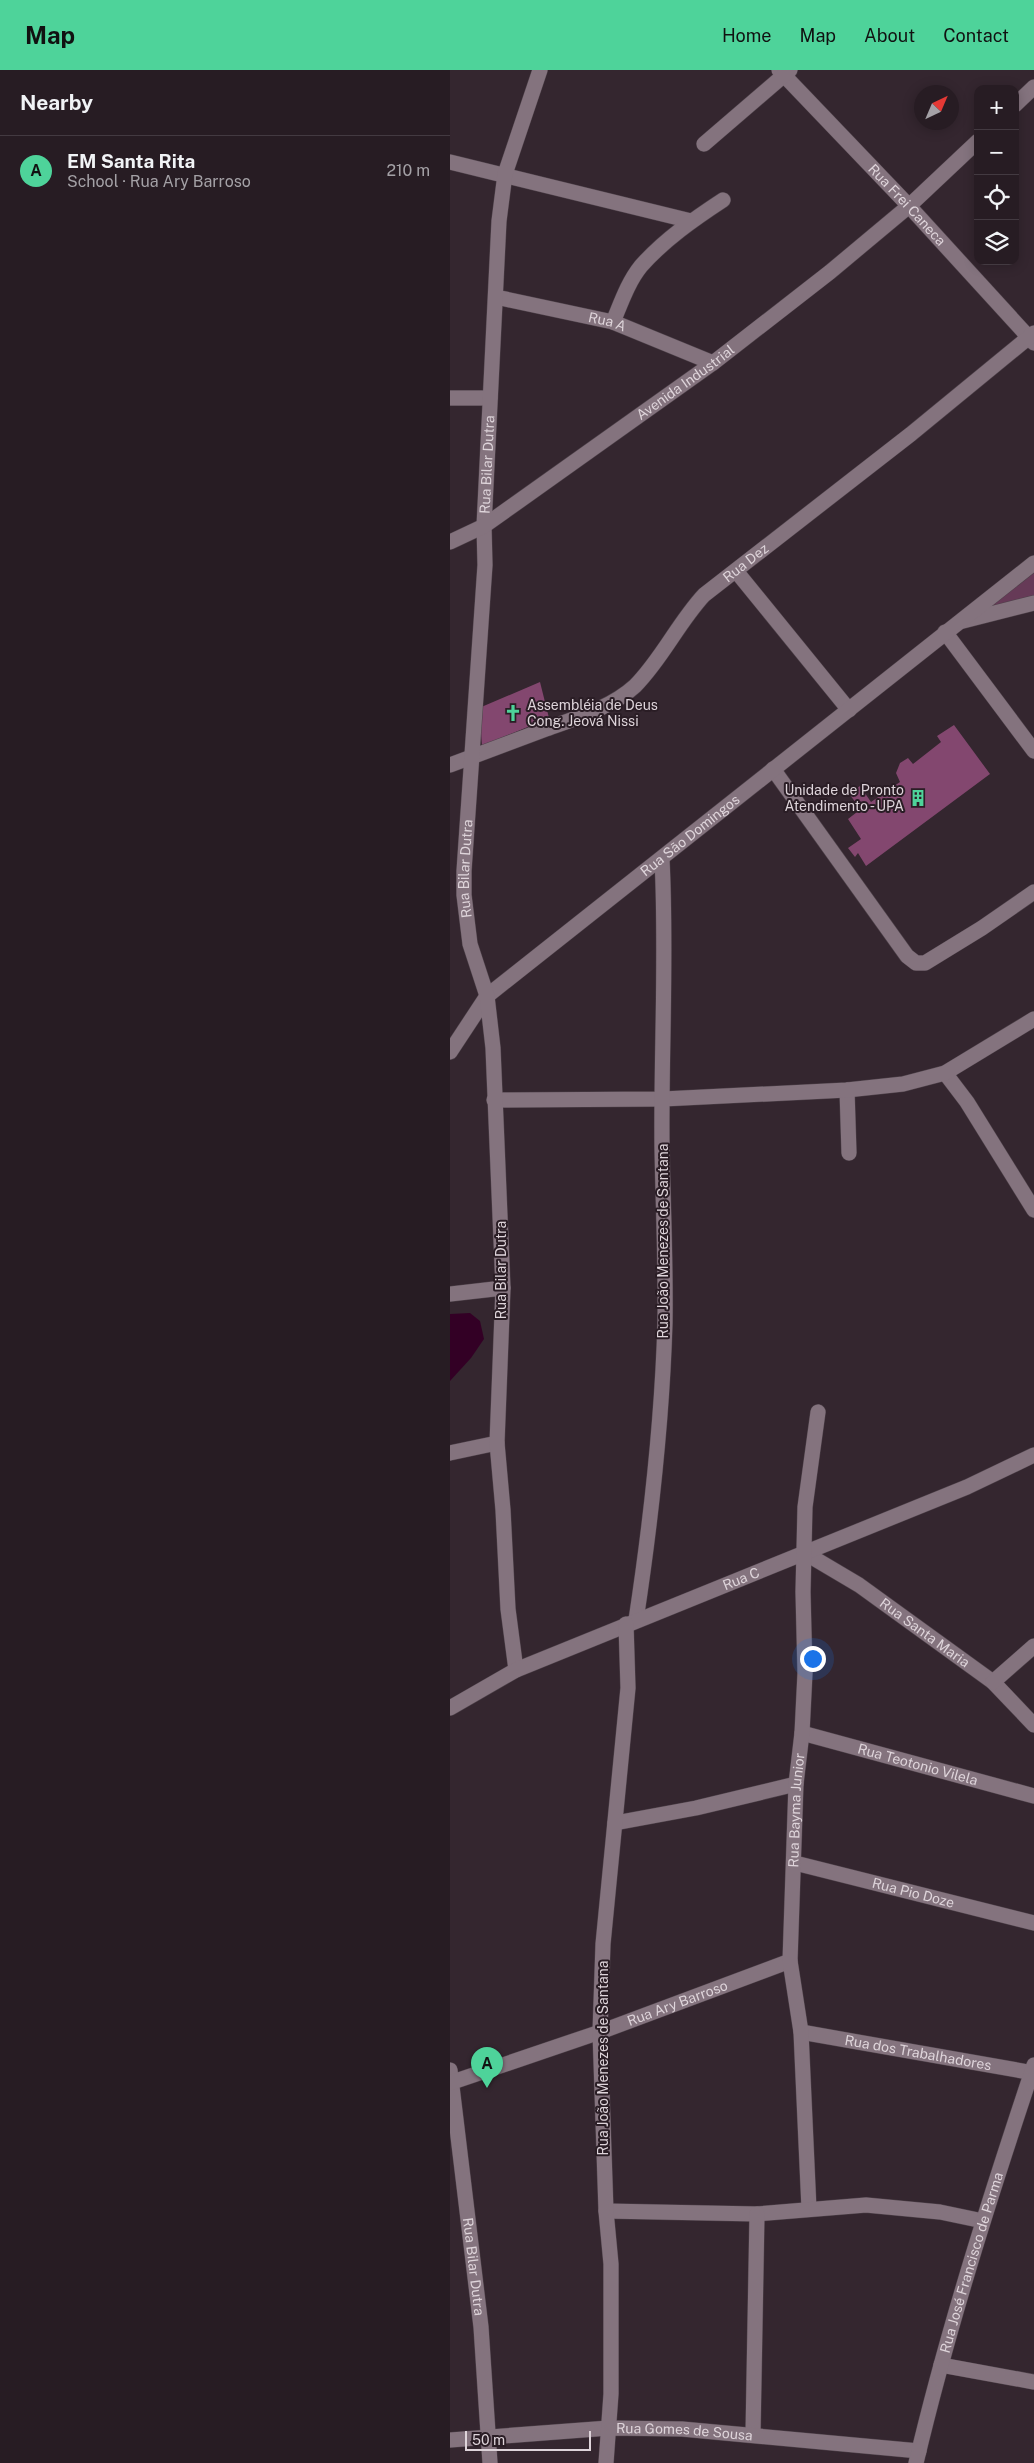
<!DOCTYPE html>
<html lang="en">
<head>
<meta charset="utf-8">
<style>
  body { margin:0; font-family:"Public Sans",sans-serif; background:#332930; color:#f1f3f6 }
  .controls { position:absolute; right:15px; top:15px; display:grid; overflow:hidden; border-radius:10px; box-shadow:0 2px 12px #0003 }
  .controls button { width:45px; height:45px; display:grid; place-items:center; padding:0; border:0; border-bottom:1px solid #433a41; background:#271c23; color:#f1f3f6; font:25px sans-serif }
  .compass { position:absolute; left:464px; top:15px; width:45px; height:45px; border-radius:50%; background:#271c23; box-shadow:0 2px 12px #0003; rotate:44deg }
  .scale { position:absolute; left:15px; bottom:12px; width:126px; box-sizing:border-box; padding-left:5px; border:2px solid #ded4da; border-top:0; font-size:14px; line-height:18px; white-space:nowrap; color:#ded4da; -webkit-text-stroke:4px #2a1d25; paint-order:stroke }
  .you { position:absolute; left:362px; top:1588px; width:18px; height:18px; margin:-12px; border:4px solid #fff; border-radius:50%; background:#1a73e8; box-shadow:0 0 0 8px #1a73e833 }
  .badge { display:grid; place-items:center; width:32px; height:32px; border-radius:50%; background:#4ed39a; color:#111; font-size:16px; font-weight:700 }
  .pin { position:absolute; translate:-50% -41px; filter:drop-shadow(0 1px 2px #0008) }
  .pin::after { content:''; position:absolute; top:26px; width:18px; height:15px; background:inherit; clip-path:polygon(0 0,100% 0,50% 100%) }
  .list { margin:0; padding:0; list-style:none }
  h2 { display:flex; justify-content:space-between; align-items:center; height:65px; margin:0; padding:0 20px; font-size:21px }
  h2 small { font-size:16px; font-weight:400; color:#a4a1a6 }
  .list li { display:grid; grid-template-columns:32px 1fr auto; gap:15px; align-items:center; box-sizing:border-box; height:70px; padding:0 20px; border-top:1px solid #433a41 }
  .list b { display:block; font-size:19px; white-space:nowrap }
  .list p { margin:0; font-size:16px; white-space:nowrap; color:#a4a1a6 }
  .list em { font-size:16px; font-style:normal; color:#a4a1a6 }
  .icon { flex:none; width:28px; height:28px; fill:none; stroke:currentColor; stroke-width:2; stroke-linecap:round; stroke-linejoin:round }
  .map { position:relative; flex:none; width:584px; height:2393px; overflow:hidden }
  header { display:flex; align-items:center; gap:30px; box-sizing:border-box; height:70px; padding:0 25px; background:#4ed39a; color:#111 }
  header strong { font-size:24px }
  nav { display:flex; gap:28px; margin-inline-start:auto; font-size:18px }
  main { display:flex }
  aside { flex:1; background:#271c23 }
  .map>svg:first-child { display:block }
  .green { fill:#663a57 }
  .water { fill:#330025 }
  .building { fill:#83476f }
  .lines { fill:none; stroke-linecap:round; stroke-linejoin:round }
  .street-casing { stroke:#4e424a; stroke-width:16 }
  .secondary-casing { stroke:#4e424a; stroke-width:16 }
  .street { stroke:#84737e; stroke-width:15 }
  .secondary { stroke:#84737e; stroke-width:15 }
  .labels { text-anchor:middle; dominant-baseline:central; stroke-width:4; stroke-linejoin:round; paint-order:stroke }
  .street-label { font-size:14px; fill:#ded4da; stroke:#2a1d25 }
  .poi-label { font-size:14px; fill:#ded4da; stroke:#2a1d25; text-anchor:start }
</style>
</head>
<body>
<header>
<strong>Map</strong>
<nav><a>Home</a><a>Map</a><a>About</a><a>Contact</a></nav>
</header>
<main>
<aside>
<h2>Nearby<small></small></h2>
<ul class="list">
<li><span class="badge">A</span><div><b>EM Santa Rita</b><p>School · Rua Ary Barroso</p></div><em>210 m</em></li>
</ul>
</aside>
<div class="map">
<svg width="584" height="2393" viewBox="0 0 584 2393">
  <rect width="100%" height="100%" fill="#34262f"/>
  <!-- green -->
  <path class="green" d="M584,497V526L519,548Z"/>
  <!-- water -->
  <path class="water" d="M20,1243L30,1251L34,1269L21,1288L0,1311V1244Z"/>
  <!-- building -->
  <path class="building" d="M90,612L99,648L32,676L29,638Z
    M504,655L540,704L416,796L408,783L405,787L398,778L411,769L398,749L411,739L399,724L410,716L421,732L450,712L446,703L450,693L458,688L463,694L491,672L487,666Z"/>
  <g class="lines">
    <!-- street casing -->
    <g class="street-casing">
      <g id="street">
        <path id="s1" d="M329,0L459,136L584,273"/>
        <path d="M254,74L340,0"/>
        <path d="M0,92L241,151"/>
        <path id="s2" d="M46,227L163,252L263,293"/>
        <path d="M163,252C171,233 178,212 191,196C214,170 244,149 273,130"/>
        <path d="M0,328H40"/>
        <path d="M286,501L399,640"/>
        <path d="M513,551L584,533"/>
        <path d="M495,562L584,681"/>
        <path id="s3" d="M0,695C32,683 64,671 96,659C126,648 161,638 185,616C212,589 228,553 254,525L461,364L584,263"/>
        <path d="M323,699L457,886L466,893H475L532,858L584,822"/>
        <path id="s4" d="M0,982L37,926L584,493"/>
        <path d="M495,1003L517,1032L584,1140"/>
        <path d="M397,1020L399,1083"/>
        <path d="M44,1030L213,1029L397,1020L453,1014L495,1003L584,949"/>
        <path d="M0,1224L53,1218"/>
        <path d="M0,1383L47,1373"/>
        <path id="s5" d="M355,1483L409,1515L543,1612L584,1655"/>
        <path d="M186,1550C201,1451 212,1353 215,1253C216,1194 213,1136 212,1077C211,981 217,885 212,790"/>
        <path id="s6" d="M66,1600L58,1539L53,1440L47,1373L53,1218L43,978L37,926L20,874L14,825V801L35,495L34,456L49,151L55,104L90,0"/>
        <path d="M543,1612L584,1576"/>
        <path id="s7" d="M0,1638L66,1600L517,1417L584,1385"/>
        <path id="s8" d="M352,1663L584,1726"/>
        <path d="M165,1753L246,1738L346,1714"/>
        <path id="s9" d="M345,1793L584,1853"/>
        <path id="s10" d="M351,1962L584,2003"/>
        <path id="s11" d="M0,2000L31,2257L40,2393"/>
        <path id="s12" d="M0,2013L150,1962L340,1891"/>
        <path id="s13" d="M359,2139L351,1962L340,1891L346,1714L352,1663L355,1603L353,1522L355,1437L368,1342"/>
        <path d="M156,2141L307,2144L416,2135L490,2142L533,2151"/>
        <path d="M491,2295L584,2312"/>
        <path d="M303,2364L307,2144"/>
        <path id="s14" d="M0,2370L159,2358L232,2359L469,2381"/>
        <path d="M156,2393L161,2324V2194L156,2141L150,1962L153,1874L178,1618L176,1554"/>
        <path id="s15" d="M466,2393C498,2258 540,2127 584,1995"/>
      </g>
    </g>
    <!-- secondary casing -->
    <g class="secondary-casing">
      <g id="secondary">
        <path d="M565,35L584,17"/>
        <path id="s16" d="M0,472L34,456L263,293L380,202L459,136L528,71"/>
      </g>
    </g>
    <!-- street -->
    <use href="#street" class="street"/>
    <!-- secondary -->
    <use href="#secondary" class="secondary"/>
  </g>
  <!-- icons -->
  <defs>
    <g id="church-bare" transform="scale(1.35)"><path d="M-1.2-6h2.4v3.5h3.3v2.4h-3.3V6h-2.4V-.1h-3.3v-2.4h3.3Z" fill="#4ed39a" stroke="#2a1d25" stroke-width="2.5" paint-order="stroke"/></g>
    <g id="building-bare" transform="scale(1.35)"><path d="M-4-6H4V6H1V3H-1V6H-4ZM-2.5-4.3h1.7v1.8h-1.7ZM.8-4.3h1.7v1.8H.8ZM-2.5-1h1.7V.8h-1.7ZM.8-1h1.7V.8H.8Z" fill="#4ed39a" stroke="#2a1d25" stroke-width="2.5" paint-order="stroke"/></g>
  </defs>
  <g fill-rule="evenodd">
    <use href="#church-bare" x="63" y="643"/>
    <use href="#building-bare" x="468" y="728"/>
  </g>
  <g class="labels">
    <!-- street labels -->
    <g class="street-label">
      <text stroke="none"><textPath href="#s1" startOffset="186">Rua Frei Caneca</textPath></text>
      <text stroke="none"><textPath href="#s2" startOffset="114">Rua A</textPath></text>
      <text stroke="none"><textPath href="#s16" startOffset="285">Avenida Industrial</textPath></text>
      <text stroke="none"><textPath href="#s6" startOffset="1211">Rua Bilar Dutra</textPath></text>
      <text stroke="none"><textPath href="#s3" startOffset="369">Rua Dez</textPath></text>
      <text stroke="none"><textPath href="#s4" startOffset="326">Rua São Domingos</textPath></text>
      <text stroke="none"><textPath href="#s6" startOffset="806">Rua Bilar Dutra</textPath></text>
      <text transform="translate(213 1171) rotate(-90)">Rua João Menezes de Santana</text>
      <text transform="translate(51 1200) rotate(-90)">Rua Bilar Dutra</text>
      <text stroke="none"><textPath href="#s7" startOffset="319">Rua C</textPath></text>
      <text stroke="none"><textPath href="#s5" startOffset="144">Rua Santa Maria</textPath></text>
      <text stroke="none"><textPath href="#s8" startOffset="120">Rua Teotonio Vilela</textPath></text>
      <text stroke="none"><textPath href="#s13" startOffset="400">Rua Bayma Junior</textPath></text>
      <text stroke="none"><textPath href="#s9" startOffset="122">Rua Pio Doze</textPath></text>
      <text stroke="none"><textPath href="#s12" startOffset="241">Rua Ary Barroso</textPath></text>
      <text stroke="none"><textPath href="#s10" startOffset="119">Rua dos Trabalhadores</textPath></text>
      <text transform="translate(153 1988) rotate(-90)">Rua João Menezes de Santana</text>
      <text stroke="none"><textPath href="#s15" startOffset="208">Rua José Francisco de Parma</textPath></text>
      <text stroke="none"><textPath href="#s11" startOffset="198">Rua Bilar Dutra</textPath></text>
      <text stroke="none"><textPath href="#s14" startOffset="235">Rua Gomes de Sousa</textPath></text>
    </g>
    <!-- poi labels -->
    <g class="poi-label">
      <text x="77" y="635">Assembléia de Deus<tspan x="77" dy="16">Cong. Jeová Nissi</tspan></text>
      <text x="454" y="720" text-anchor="end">Unidade de Pronto<tspan x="454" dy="16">Atendimento - UPA</tspan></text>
    </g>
  </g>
</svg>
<div class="controls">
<button>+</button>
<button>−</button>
<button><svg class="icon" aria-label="locate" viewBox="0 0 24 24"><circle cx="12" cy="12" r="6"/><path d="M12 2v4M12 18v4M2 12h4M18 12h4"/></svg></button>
<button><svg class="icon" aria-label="layers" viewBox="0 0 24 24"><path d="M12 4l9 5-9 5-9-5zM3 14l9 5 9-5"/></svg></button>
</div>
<svg class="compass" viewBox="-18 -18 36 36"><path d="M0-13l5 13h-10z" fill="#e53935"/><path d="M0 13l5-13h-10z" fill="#a4a1a6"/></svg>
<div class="scale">50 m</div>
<div class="you"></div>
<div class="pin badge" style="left:37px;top:2018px">A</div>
</div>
</main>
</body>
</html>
